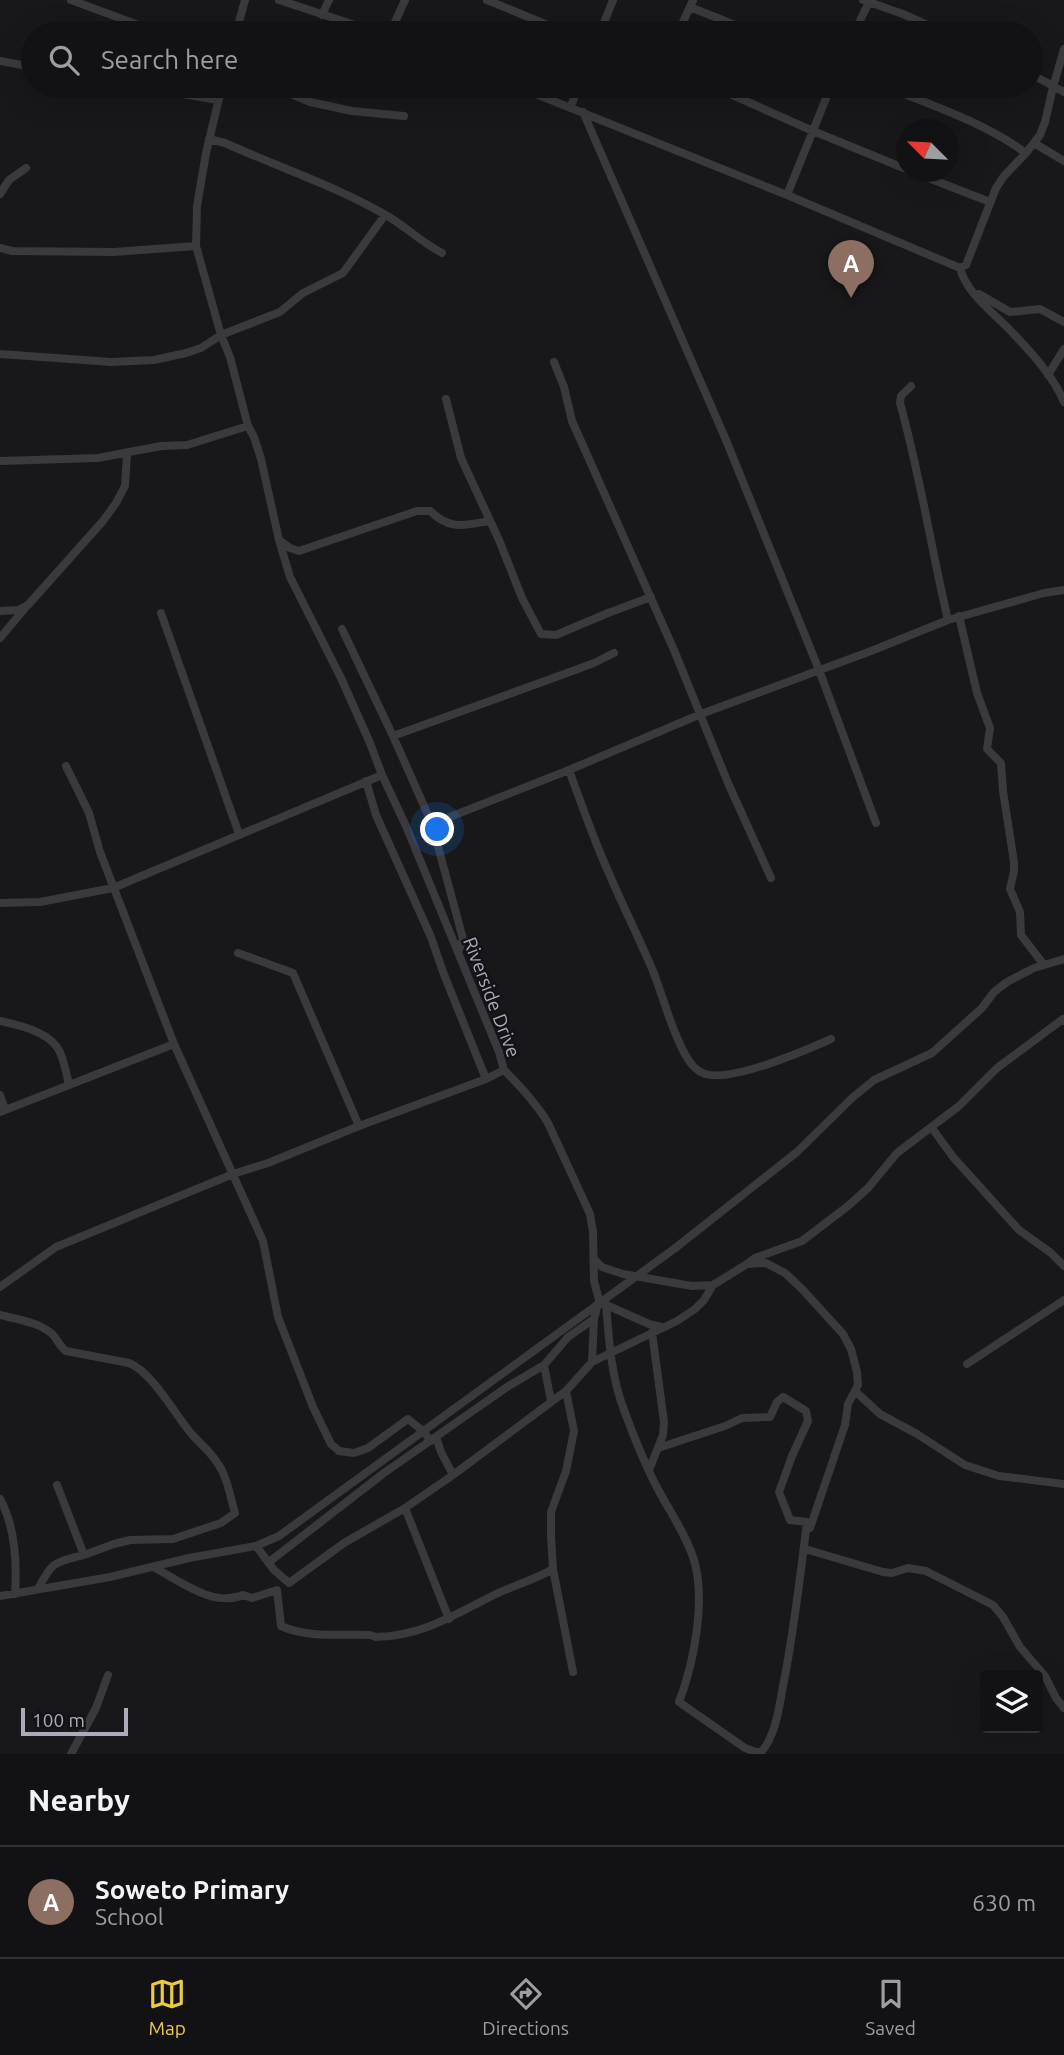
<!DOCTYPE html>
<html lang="en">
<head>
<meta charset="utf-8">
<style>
  body { margin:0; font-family:Ubuntu,sans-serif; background:#1f2022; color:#f1f3f6 }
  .controls { position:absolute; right:21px; bottom:21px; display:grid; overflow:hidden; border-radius:7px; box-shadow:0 7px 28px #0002 }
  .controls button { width:63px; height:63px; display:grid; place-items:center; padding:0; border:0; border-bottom:2px solid #313234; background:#121214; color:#f1f3f6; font:35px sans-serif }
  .compass { position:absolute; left:896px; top:119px; width:63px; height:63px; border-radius:50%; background:#121214; box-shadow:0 7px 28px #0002; rotate:294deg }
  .scale { position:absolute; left:21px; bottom:18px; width:107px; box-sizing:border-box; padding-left:7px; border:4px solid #aaadb9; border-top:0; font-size:19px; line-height:24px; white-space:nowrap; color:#aaadb9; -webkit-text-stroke:5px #131215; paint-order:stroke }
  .you { position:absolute; left:438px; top:830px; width:24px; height:24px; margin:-18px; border:5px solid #fff; border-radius:50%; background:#1a73e8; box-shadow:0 0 0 10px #1a73e833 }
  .badge { display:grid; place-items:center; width:46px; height:46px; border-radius:50%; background:#eccb3d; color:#fff; font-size:23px; font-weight:700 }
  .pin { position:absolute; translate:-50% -58px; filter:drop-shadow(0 2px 4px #0008) }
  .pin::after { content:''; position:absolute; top:37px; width:24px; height:21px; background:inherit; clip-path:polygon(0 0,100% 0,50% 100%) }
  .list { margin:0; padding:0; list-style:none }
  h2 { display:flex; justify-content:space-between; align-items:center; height:91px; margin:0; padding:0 28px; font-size:30px }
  h2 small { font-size:23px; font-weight:400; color:#9c9ea0 }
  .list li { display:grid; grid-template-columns:46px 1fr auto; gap:21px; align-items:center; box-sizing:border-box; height:112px; padding:0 28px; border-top:2px solid #313234 }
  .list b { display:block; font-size:26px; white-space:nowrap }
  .list p { margin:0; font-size:23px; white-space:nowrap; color:#9c9ea0 }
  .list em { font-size:23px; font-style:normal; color:#9c9ea0 }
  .icon { flex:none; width:38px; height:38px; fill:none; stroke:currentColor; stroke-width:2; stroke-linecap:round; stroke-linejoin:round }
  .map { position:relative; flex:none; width:1064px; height:1754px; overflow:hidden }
  .search { position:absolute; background:#121214; box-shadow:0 7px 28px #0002; left:21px; right:21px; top:21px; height:77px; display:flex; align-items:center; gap:18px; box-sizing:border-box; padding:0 24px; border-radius:38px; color:#9c9ea0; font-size:26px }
  .sheet { height:203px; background:#121214 }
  nav { display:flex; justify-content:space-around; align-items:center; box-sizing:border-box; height:98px; border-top:2px solid #313234; background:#121214; font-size:19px; color:#9c9ea0 }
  nav a { display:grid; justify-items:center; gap:4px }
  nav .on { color:#eccb3d }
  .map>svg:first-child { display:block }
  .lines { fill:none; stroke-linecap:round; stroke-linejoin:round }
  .minor { stroke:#39393e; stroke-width:8 }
  .labels { text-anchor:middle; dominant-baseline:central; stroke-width:5; stroke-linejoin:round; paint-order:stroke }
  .street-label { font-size:19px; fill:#aaadb9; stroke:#131215 }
</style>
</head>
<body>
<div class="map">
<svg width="1064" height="1754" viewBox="0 0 1064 1754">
  <rect width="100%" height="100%" fill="#18181a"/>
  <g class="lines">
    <!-- minor -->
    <path class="minor" d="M71,0L160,33
      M279,0L379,33
      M487,0L567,33
      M863,0L903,14L945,33
      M690,7L755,33
      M322,15L329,0
      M236,33L245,0
      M390,33L405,0
      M600,33L613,0
      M678,33L693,0
      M854,33L870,0
      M0,61L33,67
      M1031,74L1064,92
      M135,86L218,100
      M272,86L310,102L352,111L404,116
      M516,86L787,195L960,268
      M712,86L813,131L906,169
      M884,86C933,106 983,122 1026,153
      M571,106L579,86
      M583,112L726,440L819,670L876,823
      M209,139L225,143C278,167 333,185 384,214C404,225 421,242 442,253
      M1034,143L1064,161
      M913,172L990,202
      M0,194L9,180L26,168
      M787,195L831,86
      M0,248L12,251L114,252L196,246
      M960,268L966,265L996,188L1004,176L1026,153L1040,135L1045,122L1053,87L1064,49
      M960,268C966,292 991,311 1008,328C1028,349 1053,375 1064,402
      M979,294L1010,312L1040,309L1064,322
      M0,354L111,362L154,360L186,353L201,348L221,335L280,312L303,293L343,273L385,215
      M554,362L564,387L572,421L674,650L728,783L771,878
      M1048,375L1064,349
      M911,386L901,396L900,403C920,474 931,548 948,620
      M446,399L461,458L499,540L522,598L541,634L556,635L608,613L651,597
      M0,461L98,458L161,446L187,445L248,426L230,357L221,335L196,246L197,206L206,153L222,86
      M279,540L290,548L299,551L417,511H430C451,531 464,525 490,521
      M0,611L18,610L28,605L103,521L116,503L125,486L127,454
      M161,613L239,834
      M959,616L977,693L990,728L987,749L1001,763L1003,791L1014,862V871L1010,889L1020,912L1021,935L1044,965
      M342,629L393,736L432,824L463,939L458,952
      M0,638L26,607
      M393,736L556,677L594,663L614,653
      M66,766L89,813L100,852L174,1044L263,1241L278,1317L313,1407L331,1444L339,1451L354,1453L368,1448L408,1419L423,1431L431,1441
      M569,770C578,795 587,820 597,845C614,888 635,929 653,971C664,999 671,1030 686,1056C690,1063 696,1071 705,1074C732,1082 804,1051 831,1039
      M366,781L376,815L431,937L443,972L486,1079
      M432,824L569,770L701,714L871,651L948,620L1044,593L1064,590
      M0,903L40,902L113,888L382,775
      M238,953L293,973L359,1126
      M0,1021C18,1025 46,1031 57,1047C64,1057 66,1073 69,1085
      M504,1070C521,1087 536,1103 548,1123L590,1214L593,1232L594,1281L599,1300L594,1319L592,1362
      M0,1095L5,1110
      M0,1112L174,1044
      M932,1128L953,1157L1019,1230L1051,1253L1064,1266
      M594,1259L602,1267L623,1274L692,1286L713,1285L747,1264L766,1263L785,1273L802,1289L843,1334L851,1349L857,1372L858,1385L848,1404L845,1425L810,1528
      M747,1264L755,1258L802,1241L848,1206L868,1188L897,1153L959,1106L997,1068L1063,1019L1064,1021
      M0,1287L56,1247L233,1174L268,1163L359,1126L486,1079L504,1070L499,1052L406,826L382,775L370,743L341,678L290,577L279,540L261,459L254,437L248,426
      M602,1303L649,1324L661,1327
      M606,1304C609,1340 611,1376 624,1410C634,1437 646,1468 660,1493C672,1515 687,1537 694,1560C706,1600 694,1663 679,1702L745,1748L756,1752H761C776,1736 779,1707 783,1686C794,1632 800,1577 807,1522L790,1520L779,1492L792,1456L808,1421L806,1411L783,1397L777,1402L770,1417L742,1418L725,1426L658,1448
      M0,1315C16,1319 38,1322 51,1333C57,1338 59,1346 66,1351L129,1363C152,1372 174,1413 190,1432C198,1442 209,1450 216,1461C227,1475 230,1496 235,1513L221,1523L173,1539L130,1540L114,1544L84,1555L57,1485
      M967,1364L1064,1300
      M544,1365L551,1401
      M566,1391L574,1431L566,1471L551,1512V1536L553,1569L573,1672
      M855,1391L880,1414L917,1434L965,1465L999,1476L1064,1484
      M436,1437L441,1452L453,1475L566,1391L592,1362L677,1321L695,1309L704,1300L713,1285
      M649,1470L663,1435L664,1422L652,1332
      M0,1499C15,1526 17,1563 15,1594
      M405,1508L449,1619
      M256,1546L274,1570L289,1583L344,1543L405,1508L453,1475
      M805,1549L883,1572L892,1573L908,1568L926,1571L993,1605L1003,1617L1020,1647L1045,1676L1056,1698L1064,1708
      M269,1562L384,1473L507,1387L544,1365L568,1337L594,1319
      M153,1567C179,1580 213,1608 243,1595L252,1598L277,1590L281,1626C307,1638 342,1634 370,1635L376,1637C424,1636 457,1613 498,1593C516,1585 536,1579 553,1569
      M38,1589C53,1561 53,1563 84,1555
      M0,1596L110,1577L189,1558L256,1546L279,1536L674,1249L797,1152L852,1098L874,1080L932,1053L982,1008L994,992L1007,982L1034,968L1064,959
      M71,1754L96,1708L108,1675"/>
  </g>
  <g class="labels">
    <!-- street labels -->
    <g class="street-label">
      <text transform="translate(492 997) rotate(69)">Riverside Drive</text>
    </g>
  </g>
</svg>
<div class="controls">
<button><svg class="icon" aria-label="layers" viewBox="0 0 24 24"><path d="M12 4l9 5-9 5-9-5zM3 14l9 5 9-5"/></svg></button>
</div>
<svg class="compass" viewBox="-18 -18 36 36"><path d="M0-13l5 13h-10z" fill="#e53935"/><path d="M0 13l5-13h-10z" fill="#9c9ea0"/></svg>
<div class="scale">100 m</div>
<div class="you"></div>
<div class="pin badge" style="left:851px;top:298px;background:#8d6e63">A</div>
<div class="search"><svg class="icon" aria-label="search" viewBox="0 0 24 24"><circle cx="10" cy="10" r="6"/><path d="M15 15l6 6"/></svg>Search here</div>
</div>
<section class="sheet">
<h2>Nearby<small></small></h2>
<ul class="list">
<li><span class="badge" style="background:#8d6e63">A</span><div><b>Soweto Primary</b><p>School</p></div><em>630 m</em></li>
</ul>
</section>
<nav>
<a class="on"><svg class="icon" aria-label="map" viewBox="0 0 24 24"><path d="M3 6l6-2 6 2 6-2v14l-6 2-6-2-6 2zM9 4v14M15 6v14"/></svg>Map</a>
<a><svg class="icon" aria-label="directions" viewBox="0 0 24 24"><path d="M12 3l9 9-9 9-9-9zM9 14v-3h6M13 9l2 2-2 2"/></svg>Directions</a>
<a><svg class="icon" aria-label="saved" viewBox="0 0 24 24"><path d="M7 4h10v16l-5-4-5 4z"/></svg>Saved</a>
</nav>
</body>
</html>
